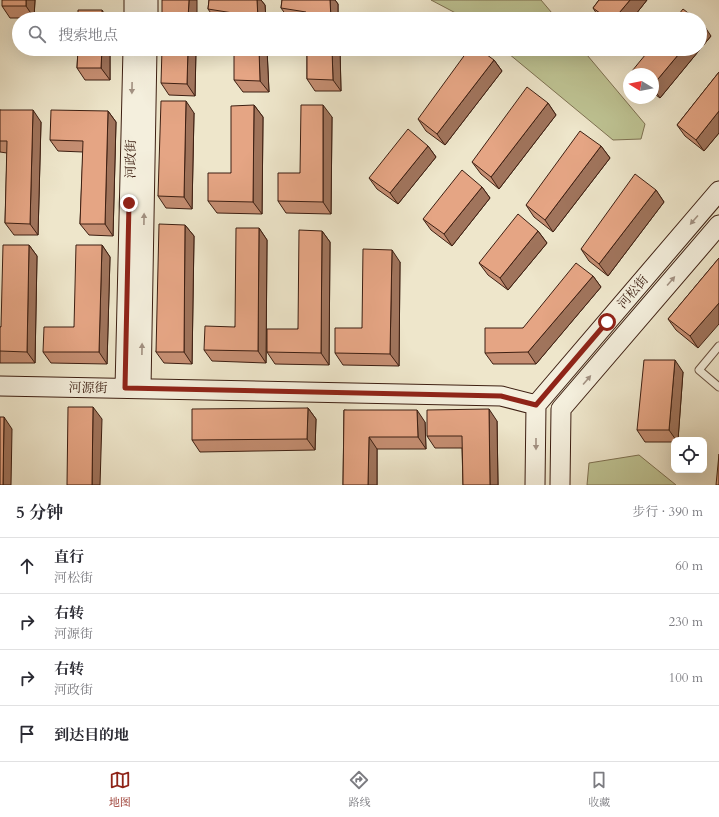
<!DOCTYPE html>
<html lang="zh">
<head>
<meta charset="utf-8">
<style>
  body { margin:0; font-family:Cardo,"Noto Serif SC",serif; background:#f7f7f7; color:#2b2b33 }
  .controls { position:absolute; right:12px; bottom:12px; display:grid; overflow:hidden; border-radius:8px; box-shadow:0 4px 16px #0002 }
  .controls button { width:36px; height:36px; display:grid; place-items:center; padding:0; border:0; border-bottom:1px solid #e1e1e2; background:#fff; color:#2b2b33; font:20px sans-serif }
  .compass { position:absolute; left:623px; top:68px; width:36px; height:36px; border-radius:50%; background:#fff; box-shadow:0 4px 16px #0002; rotate:280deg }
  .stop { position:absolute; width:12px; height:12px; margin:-9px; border:3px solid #8f2418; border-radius:50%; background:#fff }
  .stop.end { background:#8f2418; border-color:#fff; box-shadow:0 1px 4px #0008 }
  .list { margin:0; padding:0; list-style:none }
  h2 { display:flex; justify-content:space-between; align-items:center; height:52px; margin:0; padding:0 16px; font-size:17px }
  h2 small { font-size:13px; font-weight:400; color:#7c7c81 }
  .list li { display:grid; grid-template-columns:26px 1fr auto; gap:12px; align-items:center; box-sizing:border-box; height:56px; padding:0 16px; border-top:1px solid #e1e1e2 }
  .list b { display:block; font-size:15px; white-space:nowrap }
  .list p { margin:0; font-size:13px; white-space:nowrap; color:#7c7c81 }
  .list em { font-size:13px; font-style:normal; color:#7c7c81 }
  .icon { flex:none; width:22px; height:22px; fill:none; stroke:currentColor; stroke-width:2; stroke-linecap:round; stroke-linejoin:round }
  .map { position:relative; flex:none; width:719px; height:485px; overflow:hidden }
  .search { position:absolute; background:#fff; box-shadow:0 4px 16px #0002; left:12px; right:12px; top:12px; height:44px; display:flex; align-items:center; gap:10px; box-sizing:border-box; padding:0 14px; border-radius:22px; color:#7c7c81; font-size:15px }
  .sheet { height:276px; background:#fff }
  nav { display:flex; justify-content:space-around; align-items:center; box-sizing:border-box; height:56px; border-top:1px solid #e1e1e2; background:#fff; font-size:11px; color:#7c7c81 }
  nav a { display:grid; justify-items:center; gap:2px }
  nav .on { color:#8f2418 }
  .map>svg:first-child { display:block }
  .green { fill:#bec393; stroke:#7e7152 }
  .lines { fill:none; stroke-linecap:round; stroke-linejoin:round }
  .lane-casing { stroke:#695140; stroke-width:9 }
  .secondary-casing { stroke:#3d1f12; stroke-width:21 }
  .lane { stroke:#f4efdd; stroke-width:7 }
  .secondary { stroke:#f4efdd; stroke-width:19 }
  .wall { fill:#c58e72; stroke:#3d1f12 }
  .shaded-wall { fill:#a0745c; stroke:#3d1f12 }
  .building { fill:#e5a584; stroke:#3d1f12 }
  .oneway { fill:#a29182 }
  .route { stroke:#8f2418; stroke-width:5 }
  .labels { text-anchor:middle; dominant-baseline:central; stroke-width:4; stroke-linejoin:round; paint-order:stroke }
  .street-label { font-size:13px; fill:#3d1f12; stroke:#f4efdd }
</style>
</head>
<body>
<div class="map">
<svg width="719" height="485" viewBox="0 0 719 485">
  <rect width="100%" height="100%" fill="#eee6cb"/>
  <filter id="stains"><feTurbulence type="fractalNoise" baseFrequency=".005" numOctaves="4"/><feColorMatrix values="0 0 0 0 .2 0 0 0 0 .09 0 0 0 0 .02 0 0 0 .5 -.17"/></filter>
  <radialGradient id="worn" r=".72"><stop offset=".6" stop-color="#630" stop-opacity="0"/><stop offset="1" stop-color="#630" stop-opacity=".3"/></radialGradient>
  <!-- green -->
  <path class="green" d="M431,0H541L557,19H467Z
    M503,49H582L645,124L641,139L613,140Z
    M639,455L676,485H587L589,463Z"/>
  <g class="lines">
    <!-- lane casing -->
    <g class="lane-casing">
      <path id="lane" d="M719,346L699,370L719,387"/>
    </g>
    <!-- secondary casing -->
    <g class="secondary-casing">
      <path id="secondary" d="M134,19V0
        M148,19V0
        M0,386L501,396L536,405
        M125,388L133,49
        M141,388L147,49
        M535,485L536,405L719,191
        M560,485L561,409L719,225"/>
    </g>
    <!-- lane -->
    <use href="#lane" class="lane"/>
    <!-- secondary -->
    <use href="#secondary" class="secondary"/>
  </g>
  <!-- wall -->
  <path class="wall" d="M35,0L34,18H10L2,6Z
    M209,0H261L265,5L266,19H215L208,9Z
    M282,0H335L338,4V19H289L281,8Z
    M599,0H647L632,19H600L593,8Z
    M711,36L660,98L653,93V74H635L632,71Z
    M78,49H110V80H85L77,68Z
    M196,49L195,96L169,95L161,83Z
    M267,49L269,92H243L234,80Z
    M307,49H340L341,91H315L307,79Z
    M494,60L502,71L445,145L426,131L418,119Z
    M719,72V133L704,151L685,136L677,125Z
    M548,103L556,115L499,189L481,174L472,162Z
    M254,105L263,117L262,214L217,213L208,201L231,173Z
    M0,110L41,122L38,235H14L5,223L7,153L0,152Z
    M108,111L116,122L113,236L89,235L80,224L83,152L58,151L50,140Z
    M194,113L192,209L166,208L158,196Z
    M332,117L331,214L286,213L278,201L300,173Z
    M428,146L436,157L398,204L377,189L369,178Z
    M601,146L610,158L553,232L534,217L526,205Z
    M482,187L490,198L452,246L431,230L423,219Z
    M656,190L664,202L608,276L589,261L581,249Z
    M185,225L194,236L192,364L164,363L156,352Z
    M259,228L267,240L266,363L212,361L204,350L235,327Z
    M322,231L330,242L329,365L275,364L267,352L298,329Z
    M538,231L547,243L508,290L488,275L479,263Z
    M29,245L37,256L35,363H0V327H1Z
    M102,245L110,257L107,364L51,363L43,352L74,327Z
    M719,258L698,348L676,330L668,319Z
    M400,262L399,366L343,365L335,353L362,328Z
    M593,276L601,287L536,364H493L485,353L523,328Z
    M683,372L678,440H674V442H645L637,430Z
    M308,408L316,419L315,450L200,452L192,440Z
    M344,410L425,422L426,449H377V485H343Z
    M497,421L498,485H463L462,448H435L427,436Z"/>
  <!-- shaded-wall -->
  <path class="shaded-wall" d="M26,0H35L34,18L26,6Z
    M189,0H197V19H188Z
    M257,0H261L265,5L266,19H258Z
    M330,0H335L338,4V19H331Z
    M630,0H647L632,19H614Z
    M102,10L108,19H102Z
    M703,24L711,36L660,98L653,88V85L683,49H700V28Z
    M102,49H110V80L101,68Z
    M188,49H196L195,96L187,84Z
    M259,49H267L269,92L260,81Z
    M332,49H340L341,91L333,80Z
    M494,60L502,71L445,145L437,134Z
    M186,101L194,113L192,209L184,197Z
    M548,103L556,115L499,189L491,177Z
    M254,105L263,117L262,214L253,202Z
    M323,105L332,117L331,214L323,202Z
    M33,110L41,122L38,235L30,224Z
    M108,111L116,122L113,236L105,224Z
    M719,111V133L704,151L696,140Z
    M428,146L436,157L398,204L390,193Z
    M601,146L610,158L553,232L545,220Z
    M482,187L490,198L452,246L444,234Z
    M656,190L664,202L608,276L599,264Z
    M185,225L194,236L192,364L184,352Z
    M259,228L267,240L266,363L258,351Z
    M322,231L330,242L329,365L321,353Z
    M538,231L547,243L508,290L500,278Z
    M29,245L37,256L35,363L27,352Z
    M102,245L110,257L107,364L99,352Z
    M392,250L400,262L399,366L390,354Z
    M593,276L601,287L536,364L528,352Z
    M719,303V324L698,348L690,336Z
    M675,360L683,372L678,440H676L669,430Z
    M93,407L102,419L100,485H92Z
    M308,408L316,419L315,450L307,439Z
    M489,409L497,421L498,485H490Z
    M417,410L425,422L426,449L418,437Z
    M4,417L12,429L11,485H3Z
    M369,437L377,449V485H368Z"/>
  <!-- building -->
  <path class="building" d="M2,0H26V6H2Z
    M162,0H189L188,19H162Z
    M209,0H257L258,19H233V13L208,9Z
    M282,0H330L331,19H306V12L281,8Z
    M599,0H630L614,19H608L593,8Z
    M683,9L696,19H675Z
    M78,10H102V19H78Z
    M700,22L703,24L700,28Z
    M78,49H102L101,68H77Z
    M162,49H188L187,84L161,83Z
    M234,49H259L260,81L234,80Z
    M307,49H332L333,80L307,79Z
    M469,49H479L494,60L437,134L418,119Z
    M650,49H683L653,85V74H636L632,71Z
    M719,72V111L696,140L677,125Z
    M527,87L548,103L491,177L472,162Z
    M161,101H186L184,197L158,196Z
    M254,105L253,202L208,201V173H231V106Z
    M301,105H323V202L278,201V173H300Z
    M0,110H33L30,224L5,223L7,141H0Z
    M51,110L108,111L105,224H80L83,141L50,140Z
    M408,129L428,146L390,193L369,178Z
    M580,131L601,146L545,220L526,205Z
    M462,170L482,187L444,234L423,219Z
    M635,174L656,190L599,264L581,249Z
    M518,214L538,231L500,278L479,263Z
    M159,224L185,225L184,352H156Z
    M236,228H259L258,351L204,350L205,326L235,327Z
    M299,230L322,231L321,353L267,352V329H298Z
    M3,245H29L27,352L0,351V327H1Z
    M76,245H102L99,352H43L44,327H74Z
    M363,249L392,250L390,354L335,353V328H362Z
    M719,258V303L690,336L668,319Z
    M576,263L593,276L528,352L485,353V328H523Z
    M644,360H675L669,430H637Z
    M68,407H93L92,485H67Z
    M308,408L307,439L192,440V409Z
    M489,409L490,485H463L462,436H427V410Z
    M344,410H417L418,437H369L368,485H343Z
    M0,417H4L3,485H0Z
    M719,454V485H716Z"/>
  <!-- one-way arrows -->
  <defs><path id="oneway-solid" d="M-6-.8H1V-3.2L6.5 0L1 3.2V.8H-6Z"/></defs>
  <g class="oneway">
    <use href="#oneway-solid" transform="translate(132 88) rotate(91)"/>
    <use href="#oneway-solid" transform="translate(144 219) rotate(-89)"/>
    <use href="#oneway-solid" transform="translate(694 220) rotate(131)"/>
    <use href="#oneway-solid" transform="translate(671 281) rotate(-49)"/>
    <use href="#oneway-solid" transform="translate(142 349) rotate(-89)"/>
    <use href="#oneway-solid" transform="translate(587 380) rotate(-49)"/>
    <use href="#oneway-solid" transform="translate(536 444) rotate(90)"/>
  </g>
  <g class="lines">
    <!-- route -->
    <path class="route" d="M129,203L125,388L501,396L536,405L607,322"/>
  </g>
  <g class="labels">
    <!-- street labels -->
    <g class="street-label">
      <text transform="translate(131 159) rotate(-89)">河政街</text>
      <text transform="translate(633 292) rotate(-49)">河松街</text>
      <text transform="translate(88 388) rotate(1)">河源街</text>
    </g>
  </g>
  <rect width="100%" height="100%" filter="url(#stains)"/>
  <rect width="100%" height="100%" fill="url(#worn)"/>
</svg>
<div class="controls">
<button><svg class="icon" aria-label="locate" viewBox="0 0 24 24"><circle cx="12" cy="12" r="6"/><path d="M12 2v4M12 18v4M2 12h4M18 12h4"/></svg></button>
</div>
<svg class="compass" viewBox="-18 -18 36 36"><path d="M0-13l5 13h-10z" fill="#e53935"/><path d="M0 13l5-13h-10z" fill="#7c7c81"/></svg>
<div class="stop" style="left:607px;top:322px"></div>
<div class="stop end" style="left:129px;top:203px"></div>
<div class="search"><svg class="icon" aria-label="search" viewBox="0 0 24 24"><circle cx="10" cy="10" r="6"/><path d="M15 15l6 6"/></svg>搜索地点</div>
</div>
<section class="sheet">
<h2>5 分钟<small>步行 · 390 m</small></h2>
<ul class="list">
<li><svg class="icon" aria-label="ahead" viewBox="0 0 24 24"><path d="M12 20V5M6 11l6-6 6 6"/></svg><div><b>直行</b><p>河松街</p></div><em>60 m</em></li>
<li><svg class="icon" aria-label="right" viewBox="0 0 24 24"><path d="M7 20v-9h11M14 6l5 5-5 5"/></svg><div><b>右转</b><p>河源街</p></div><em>230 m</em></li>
<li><svg class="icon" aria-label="right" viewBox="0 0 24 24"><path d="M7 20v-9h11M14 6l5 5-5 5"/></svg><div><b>右转</b><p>河政街</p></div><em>100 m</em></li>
<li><svg class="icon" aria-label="arrive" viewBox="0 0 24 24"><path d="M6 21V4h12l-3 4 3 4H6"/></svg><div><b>到达目的地</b></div></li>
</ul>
</section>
<nav>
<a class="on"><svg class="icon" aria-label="map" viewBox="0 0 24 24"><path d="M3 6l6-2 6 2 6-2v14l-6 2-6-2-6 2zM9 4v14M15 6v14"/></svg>地图</a>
<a><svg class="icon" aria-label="directions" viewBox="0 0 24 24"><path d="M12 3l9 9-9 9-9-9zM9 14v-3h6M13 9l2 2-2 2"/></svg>路线</a>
<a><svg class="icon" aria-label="saved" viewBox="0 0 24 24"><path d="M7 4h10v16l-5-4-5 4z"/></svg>收藏</a>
</nav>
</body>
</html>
